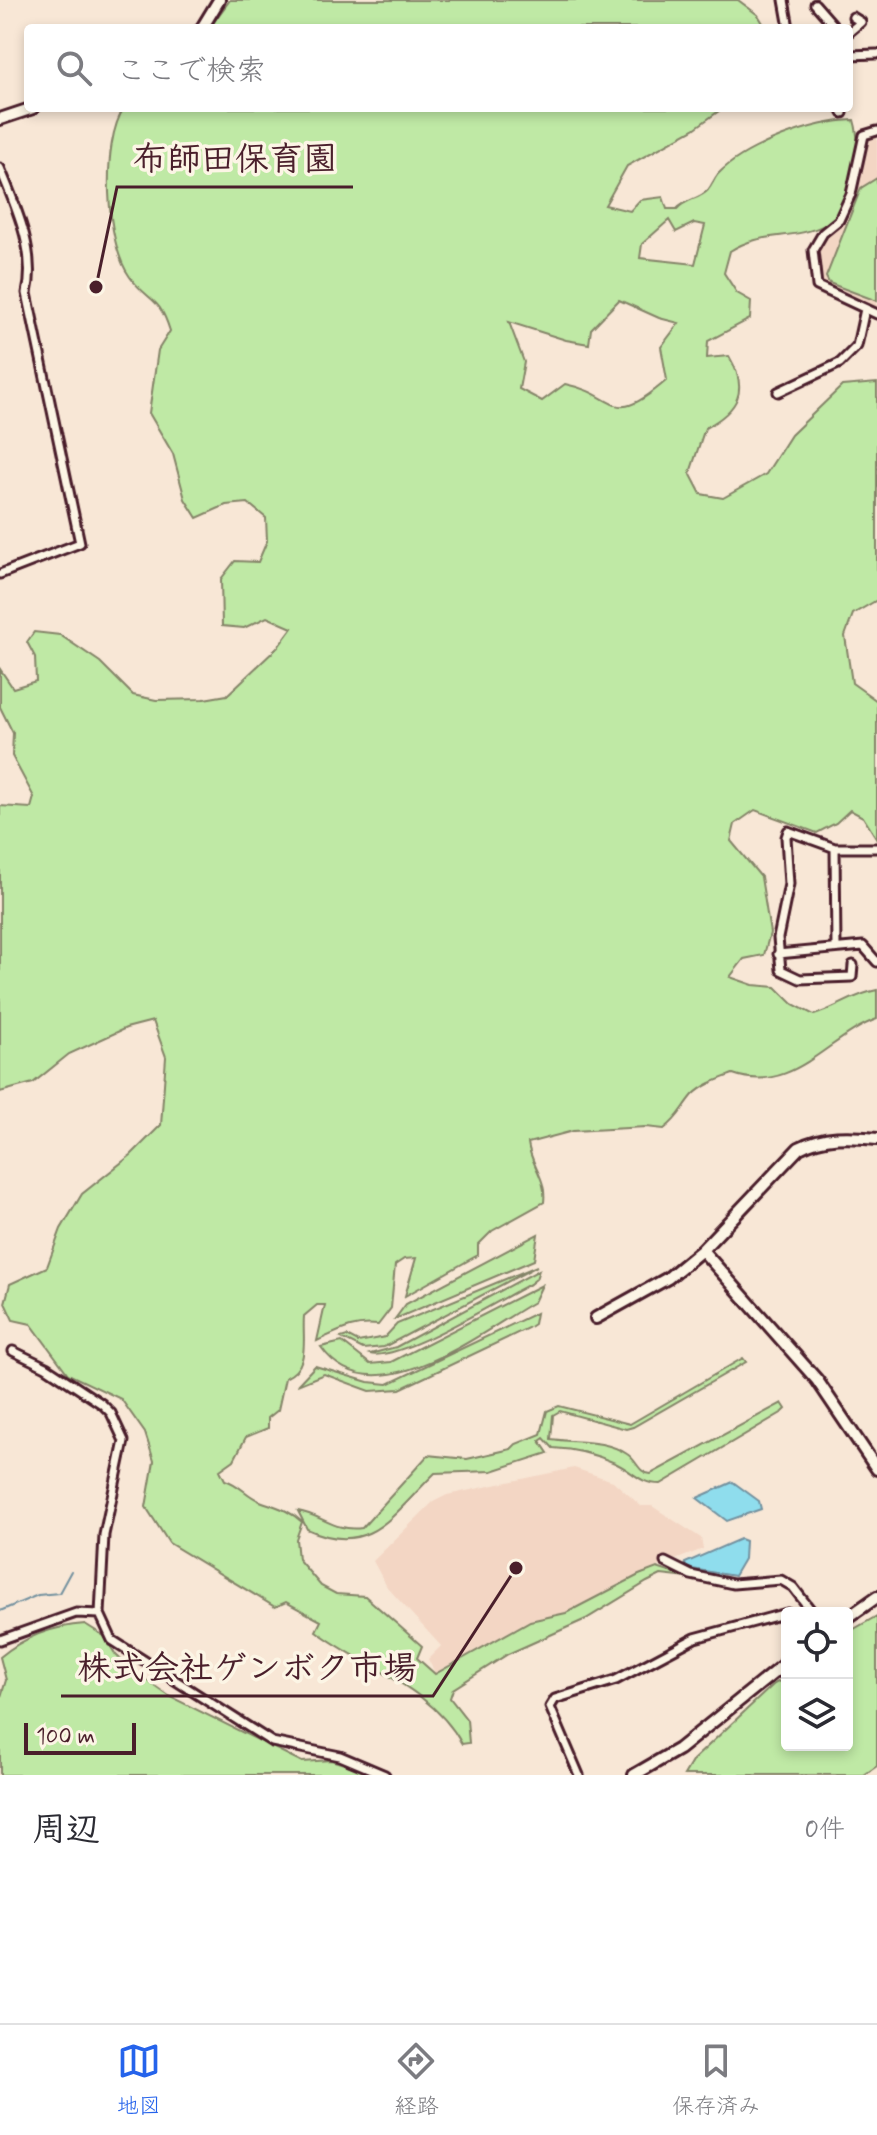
<!DOCTYPE html>
<html lang="ja">
<head>
<meta charset="utf-8">
<style>
  body { margin:0; font-family:Mynerve,"Klee One",sans-serif; background:#f2f2f3; color:#2b2b33 }
  .controls { position:absolute; right:24px; bottom:24px; display:grid; overflow:hidden; border-radius:8px; box-shadow:0 4px 12px #0003 }
  .controls button { width:72px; height:72px; display:grid; place-items:center; padding:0; border:0; border-bottom:2px solid #e1e1e2; background:#fff; color:#2b2b33; font:40px sans-serif }
  .scale { position:absolute; left:24px; bottom:20px; width:112px; box-sizing:border-box; padding-left:8px; border:4px solid #4a1f2b; border-top:0; font-size:22px; line-height:28px; white-space:nowrap; color:#4a1f2b; -webkit-text-stroke:6px #fcf5e5; paint-order:stroke }
  .list { margin:0; padding:0; list-style:none }
  h2 { display:flex; justify-content:space-between; align-items:center; height:104px; margin:0; padding:0 32px; font-size:34px }
  h2 small { font-size:26px; font-weight:400; color:#7c7c81 }
  .icon { flex:none; width:44px; height:44px; fill:none; stroke:currentColor; stroke-width:2; stroke-linecap:round; stroke-linejoin:round }
  .map { position:relative; flex:none; width:877px; height:1775px; overflow:hidden }
  .search { position:absolute; background:#fff; box-shadow:0 4px 12px #0003; left:24px; right:24px; top:24px; height:88px; display:flex; align-items:center; gap:20px; box-sizing:border-box; padding:0 28px; border-radius:8px; color:#7c7c81; font-size:30px }
  .sheet { height:248px; background:#fff }
  nav { display:flex; justify-content:space-around; align-items:center; box-sizing:border-box; height:112px; border-top:2px solid #e1e1e2; background:#fff; font-size:22px; color:#7c7c81 }
  nav a { display:grid; justify-items:center; gap:4px }
  nav .on { color:#2563eb }
  .map>svg:first-child { display:block }
  .built { fill:#f3d6c4 }
  .green { fill:#bfe9a5; stroke:#848468; stroke-width:2; fill-rule:evenodd }
  .water { fill:#8fdded; stroke:#73919f; stroke-width:2 }
  .lines { fill:none; stroke-linecap:round; stroke-linejoin:round }
  .stream { stroke:#73919f; stroke-width:2 }
  .street-casing { stroke:#4a1f2b; stroke-width:13 }
  .secondary-casing { stroke:#4a1f2b; stroke-width:16 }
  .street { stroke:#fcf5e5; stroke-width:7 }
  .secondary { stroke:#fcf5e5; stroke-width:10 }
  .leader { fill:none; stroke:#4a1f2b; stroke-width:3 }
  .callout-dot { fill:#4a1f2b; stroke:#fcf5e5; stroke-width:3 }
  .callout-label { font-size:34px; text-anchor:middle; font-weight:bold; fill:#4a1f2b; stroke:#fcf5e5; stroke-width:7; stroke-linejoin:round; paint-order:stroke }
</style>
</head>
<body>
<div class="map">
<svg width="877" height="1775" viewBox="0 0 877 1775">
  <rect width="100%" height="100%" fill="#f8e7d6"/>
  <filter id="ink" filterUnits="userSpaceOnUse"><feTurbulence type="fractalNoise" baseFrequency=".0125" numOctaves="2"/><feDisplacementMap in="SourceGraphic" scale="16" xChannelSelector="R" yChannelSelector="G"/><feConvolveMatrix kernelMatrix="1 2 1 2 8 2 1 2 1" color-interpolation-filters="sRGB"/></filter>
  <g filter="url(#ink)">
    <!-- built -->
    <path class="built" d="M877,133V311L818,283L815,251L826,235L867,136Z
      M574,1468L613,1481L641,1506H652L701,1538L703,1549L639,1574L565,1613L530,1620L435,1673L428,1659L441,1646L387,1587L373,1561L433,1502L447,1495Z"/>
    <!-- green -->
    <path class="green" d="M230,0H738L758,15L766,28H216L213,23Z
      M124,108H723L694,129L627,166L605,205L630,211L640,200L663,197L667,209H677C686,199 700,199 708,190C712,185 714,179 718,174C746,145 815,121 854,120C864,153 851,187 837,218C798,244 766,228 730,251L724,273L737,293L751,301L750,319L708,341L707,358L729,356C749,390 739,410 705,428L690,473L701,494L723,498L766,474L791,435L842,386L877,383V600L853,614L845,636L852,683L877,701V839L863,817L850,810L836,823L817,833L755,810L735,824L731,841L761,877L770,933L764,955L744,959L730,977L753,985L776,987L793,1004L814,1015C837,1008 854,994 877,990V1019C827,1037 793,1095 733,1074C720,1079 704,1084 693,1095C682,1108 679,1118 664,1129L646,1127L573,1131L528,1143C531,1166 547,1178 544,1202L492,1231L478,1245V1255L405,1296L416,1258L404,1259L395,1265L391,1308L378,1325C353,1322 339,1331 317,1341L325,1305H317L304,1316C302,1339 311,1367 285,1378L278,1410L268,1418V1428L246,1437L234,1460L220,1470L225,1480C239,1484 247,1496 260,1501C276,1507 288,1509 302,1522L296,1539L298,1559L321,1586L336,1594L365,1596L422,1646L417,1658L435,1674L530,1621L566,1613L639,1575L657,1568L688,1578L661,1575L647,1582L586,1619L508,1654L453,1689L450,1698L467,1720L469,1743L462,1744C431,1687 365,1668 316,1631L321,1621L286,1602L275,1607L169,1543L146,1507L154,1461L145,1433L121,1399L68,1374L31,1324L13,1320L5,1303L10,1284L47,1267L61,1229L82,1194L131,1155L161,1125L166,1057L153,1021L126,1028L69,1054L33,1083L0,1092V806L31,808L34,797L12,756L13,733L0,707V669L13,688L36,681L35,657L27,642L34,632L60,635L100,662L133,695L156,700L204,699L227,695L278,647L292,628L267,617L244,628L222,626L221,579L235,561L258,562L267,541L266,518L248,503L226,505L197,518L185,499L173,454L149,413L158,350L170,331C159,295 148,302 130,277C105,243 101,142 124,108ZM669,220L676,232L694,223L705,225L695,264L640,258L642,244ZM619,300L659,318L679,323L661,347L667,380C609,430 620,395 565,384L542,401L519,389L524,362L509,322L566,340L589,344L591,329Z
      M877,178V301L829,283L826,277L861,188Z
      M538,1234L534,1260L395,1319L406,1304Z
      M537,1266L384,1347L363,1349L341,1338L347,1336L358,1342L385,1337L397,1324Z
      M539,1270L536,1279L530,1284C499,1300 399,1362 370,1354L396,1347Z
      M542,1285L534,1302C481,1332 372,1420 321,1347L342,1342L370,1364L391,1362Z
      M536,1313L534,1324L528,1328L400,1389L370,1391L324,1374L297,1385L315,1366L368,1382L388,1384Z
      M743,1358L746,1362L633,1427L626,1429L560,1411L553,1415L551,1439C577,1443 604,1439 627,1454C637,1460 638,1473 651,1474L782,1403L786,1409L783,1412L661,1484C639,1484 633,1471 615,1463C595,1454 574,1449 553,1448L544,1438L540,1441L548,1453L492,1471L435,1473C393,1514 370,1558 307,1529L298,1511C322,1515 335,1532 362,1528L428,1455L467,1459L511,1449L516,1444L541,1434L547,1411L559,1406L630,1424Z
      M877,1616V1766L864,1775H684L693,1760L774,1684L787,1677V1745H847V1633Z
      M85,1624L104,1636L116,1655L132,1670L169,1696L302,1762L331,1760L380,1775H0V1700L6,1680L0,1657C24,1637 54,1626 85,1624Z"/>
    <!-- water -->
    <path class="water" d="M733,1482L759,1501L761,1509L727,1521L697,1498Z
      M740,1539L745,1541L744,1559L734,1576L686,1568L685,1563Z"/>
    <g class="lines">
      <!-- stream -->
      <path class="stream" d="M0,1611L38,1595L59,1593L71,1571"/>
      <!-- street casing -->
      <g class="street-casing">
        <path id="street" d="M784,0L789,28
          M815,4L836,28
          M849,32L861,22L853,17
          M849,55L877,54
          M841,108L843,113
          M877,131L864,135L851,194L839,220L823,233L813,250L817,286L877,314
          M0,168C15,205 37,252 27,293L80,543L0,574
          M778,392L840,363L857,346L865,309
          M835,848L836,948
          M778,954L863,946L877,962
          M853,965L852,977L800,979L781,970L778,938L789,884L786,837L788,831L835,848H877
          M13,1351L46,1367L102,1404L111,1413L124,1441L104,1535L100,1614L112,1640L272,1742L340,1756L385,1775
          M665,1562L691,1575L733,1584L781,1580L793,1587L813,1613
          M0,1640L76,1613L100,1614
          M579,1775L550,1707L555,1699L616,1680L695,1638L787,1613"/>
      </g>
      <!-- secondary casing -->
      <g class="secondary-casing">
        <path id="secondary" d="M202,28L219,0
          M0,119L33,108
          M702,1250L817,1380L877,1469
          M596,1318L668,1278L702,1250L799,1148C824,1135 849,1136 877,1139
          M847,1618L877,1597
          M634,1775L679,1749L787,1662"/>
      </g>
      <!-- street -->
      <use href="#street" class="street"/>
      <!-- secondary -->
      <use href="#secondary" class="secondary"/>
    </g>
  </g>
  <!-- callouts -->
  <path class="leader" d="M96 287L117 187H353M516 1568L433 1696H61"/>
  <g class="callout-dot">
    <circle cx="96" cy="287" r="8"/>
    <circle cx="516" cy="1568" r="8"/>
  </g>
  <g class="callout-label">
    <text x="235" y="170">布師田保育園</text>
    <text x="247" y="1679">株式会社ゲンボク市場</text>
  </g>
</svg>
<div class="controls">
<button><svg class="icon" aria-label="locate" viewBox="0 0 24 24"><circle cx="12" cy="12" r="6"/><path d="M12 2v4M12 18v4M2 12h4M18 12h4"/></svg></button>
<button><svg class="icon" aria-label="layers" viewBox="0 0 24 24"><path d="M12 4l9 5-9 5-9-5zM3 14l9 5 9-5"/></svg></button>
</div>
<div class="scale">100 m</div>
<div class="search"><svg class="icon" aria-label="search" viewBox="0 0 24 24"><circle cx="10" cy="10" r="6"/><path d="M15 15l6 6"/></svg>ここで検索</div>
</div>
<section class="sheet">
<h2>周辺<small>0件</small></h2>
<ul class="list">
</ul>
</section>
<nav>
<a class="on"><svg class="icon" aria-label="map" viewBox="0 0 24 24"><path d="M3 6l6-2 6 2 6-2v14l-6 2-6-2-6 2zM9 4v14M15 6v14"/></svg>地図</a>
<a><svg class="icon" aria-label="directions" viewBox="0 0 24 24"><path d="M12 3l9 9-9 9-9-9zM9 14v-3h6M13 9l2 2-2 2"/></svg>経路</a>
<a><svg class="icon" aria-label="saved" viewBox="0 0 24 24"><path d="M7 4h10v16l-5-4-5 4z"/></svg>保存済み</a>
</nav>
</body>
</html>
